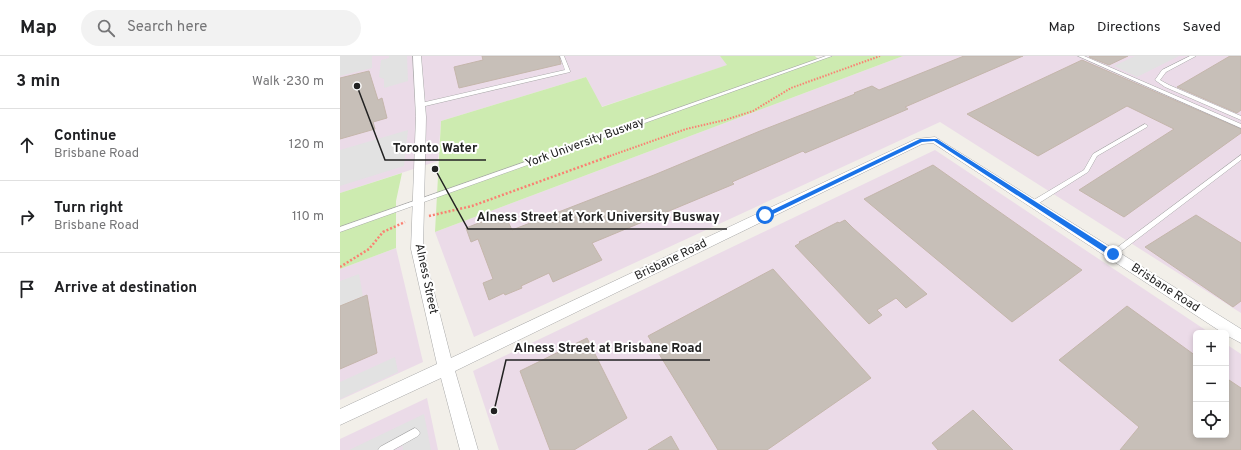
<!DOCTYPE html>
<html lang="en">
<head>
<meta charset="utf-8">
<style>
  body { margin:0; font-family:Overpass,sans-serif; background:#f2f2f2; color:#202124 }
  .controls { position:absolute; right:12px; bottom:12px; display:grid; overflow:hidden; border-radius:6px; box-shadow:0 2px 6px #0003 }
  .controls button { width:36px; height:36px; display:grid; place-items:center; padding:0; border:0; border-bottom:1px solid #e0e0e0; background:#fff; color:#202124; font:20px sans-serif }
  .stop { position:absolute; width:12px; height:12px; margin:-9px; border:3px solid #1a73e8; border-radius:50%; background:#fff }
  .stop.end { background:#1a73e8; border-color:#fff; box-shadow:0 1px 4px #0008 }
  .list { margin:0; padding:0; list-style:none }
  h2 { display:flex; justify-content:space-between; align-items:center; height:52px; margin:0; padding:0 16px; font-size:17px }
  h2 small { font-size:13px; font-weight:400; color:#757577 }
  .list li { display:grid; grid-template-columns:26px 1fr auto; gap:12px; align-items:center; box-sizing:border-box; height:72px; padding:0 16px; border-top:1px solid #e0e0e0 }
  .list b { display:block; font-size:15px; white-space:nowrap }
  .list p { margin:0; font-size:13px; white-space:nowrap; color:#757577 }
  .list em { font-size:13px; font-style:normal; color:#757577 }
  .icon { flex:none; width:22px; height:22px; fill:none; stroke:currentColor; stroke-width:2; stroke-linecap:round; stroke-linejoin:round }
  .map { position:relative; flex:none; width:901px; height:394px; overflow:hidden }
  header { display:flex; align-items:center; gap:24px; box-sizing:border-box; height:56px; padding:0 20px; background:#fff; border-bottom:1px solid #e0e0e0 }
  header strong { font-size:19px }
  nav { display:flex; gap:22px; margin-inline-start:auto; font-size:14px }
  .search { width:280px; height:36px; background:#f2f2f2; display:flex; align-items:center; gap:10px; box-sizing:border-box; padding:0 14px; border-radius:22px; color:#757577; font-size:15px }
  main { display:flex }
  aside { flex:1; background:#fff }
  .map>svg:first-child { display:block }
  .industrial { fill:#ebdbe8 }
  .grass { fill:#cdebb0 }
  .parking { fill:#e2e2e2 }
  .building { fill:#c7bfb8; stroke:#c4b6ab }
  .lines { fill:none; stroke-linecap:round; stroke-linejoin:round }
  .lane-casing { stroke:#a9a9a9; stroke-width:1 }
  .street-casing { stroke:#a9a9a9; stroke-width:1 }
  .path-far1 { stroke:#fa8072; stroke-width:2; stroke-dasharray:1.5 1.5; stroke-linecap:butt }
  .path { stroke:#fa8072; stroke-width:2.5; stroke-dasharray:2 2; stroke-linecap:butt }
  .lane { fill:#fff; fill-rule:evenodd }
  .street { fill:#fff; fill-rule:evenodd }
  .route { fill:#1a73e8 }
  .labels { text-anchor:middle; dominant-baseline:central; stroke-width:4; stroke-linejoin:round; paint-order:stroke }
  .street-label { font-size:12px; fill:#222; stroke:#fff }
  .leader { fill:none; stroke:#222; stroke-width:1.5 }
  .callout-dot { fill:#222; stroke:#fff; stroke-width:1.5 }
  .callout-label { font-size:13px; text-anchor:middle; font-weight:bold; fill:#222; stroke:#fff; stroke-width:4; stroke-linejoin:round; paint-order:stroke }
</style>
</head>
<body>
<header>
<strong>Map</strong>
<div class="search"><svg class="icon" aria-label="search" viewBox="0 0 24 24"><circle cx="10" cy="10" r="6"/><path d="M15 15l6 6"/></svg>Search here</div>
<nav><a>Map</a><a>Directions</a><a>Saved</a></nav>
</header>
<main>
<aside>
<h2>3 min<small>Walk · 230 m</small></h2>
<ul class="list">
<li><svg class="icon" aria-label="ahead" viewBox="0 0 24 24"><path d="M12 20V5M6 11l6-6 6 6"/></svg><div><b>Continue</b><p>Brisbane Road</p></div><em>120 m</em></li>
<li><svg class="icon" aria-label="right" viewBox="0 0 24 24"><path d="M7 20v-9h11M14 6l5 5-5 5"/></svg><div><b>Turn right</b><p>Brisbane Road</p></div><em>110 m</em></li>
<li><svg class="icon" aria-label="arrive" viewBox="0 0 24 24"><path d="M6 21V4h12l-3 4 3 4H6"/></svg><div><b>Arrive at destination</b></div></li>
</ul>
</aside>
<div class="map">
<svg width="901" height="394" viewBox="0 0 901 394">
  <rect width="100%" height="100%" fill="#f2efe9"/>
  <!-- industrial -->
  <path class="industrial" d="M0,0H380L388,9L261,51L246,21L101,65L98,105L0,137Z
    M563,0H901V257L600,66L134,281L95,176Z
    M595,94L870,277H856V379H886V288L901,298V394H159L133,315Z
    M56,192L83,306L0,344V213Z
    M87,342L98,394H0V383Z"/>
  <!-- grass -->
  <path class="grass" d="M380,0H475L478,3L488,0H563L95,176L101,65L246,21L262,51L387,9Z
    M62,117L56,145V192L0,213V137Z"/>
  <!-- parking -->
  <path class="parking" d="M0,0H32V12L0,20Z
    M49,0H67L68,25L44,32V23L39,21L41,4L49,2Z
    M795,0H839L797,21L774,10Z
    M68,74L64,110L0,130V94Z
    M19,218L23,240L0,250V225Z
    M55,301L58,316L0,343V326Z
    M84,358L91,394H63L62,388L48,394H9Z"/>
  <!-- building -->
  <path class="building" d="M142,0H219L221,8L119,32L114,11L143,4Z
    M624,0H683L565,51L568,53L465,97L463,95L392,126L394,128L252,187L262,204L213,226L209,217L181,230L182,232L165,239L164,237L149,244L143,227L153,223L138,183L131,186L126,172L164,157L172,174L314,119L420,75L515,38L514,37L532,30L539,34Z
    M750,0H788L769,9L749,1Z
    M890,0H901V54L897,57L837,31Z
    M742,4L901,73V77L784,161L739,134L834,73L787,50L698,100L627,58Z
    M29,15L38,44L42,42L47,62L33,66L35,73L0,83V22Z
    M593,109L742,214L672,266L524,143Z
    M856,159L901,187V245L893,251L805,191Z
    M505,164L513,172L587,238L566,252L556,242L537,254L542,259L529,268L455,190L460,187L459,186L498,166L499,167Z
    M433,213L531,322L427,394H378L308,280Z
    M27,239L37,297L0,313V250Z
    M787,250L856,300V379H886V322L901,332V394H780L799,371L719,304Z
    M247,282L287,362L234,394H210L180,315Z
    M633,354L673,394H598L592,387Z
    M331,380L339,394H308Z"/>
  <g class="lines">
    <!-- lane casing -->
    <g class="lane-casing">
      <path id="lane" d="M220,0H224L230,15V16L81,51L78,49L81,47L225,14Z
        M486,0H492L0,176V171Z
        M738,0H744L901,68V72Z
        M850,0H856L826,16L820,24L829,29L901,60V64L825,31L815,24L822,14Z
        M805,68L808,70L807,71L757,100L748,116L696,149H692L691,147L692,145L744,114L753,98Z
        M901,99V104L775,200H771L769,198L771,196Z
        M75,372L78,374L80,377L78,380L53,394H38L40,391Z"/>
    </g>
    <!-- street casing -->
    <g class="street-casing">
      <path id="street" d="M73,0H81L86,61L83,193L111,302L576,83L595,81L901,273V287L886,279V277H883L593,87L582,88L115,315L138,394H120L101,322L0,369V353L97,308L71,193L76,61Z"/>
    </g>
    <!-- path-far1 -->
    <path class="path-far1" d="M267,101L346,73L385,64L413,55L451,32L540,0"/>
    <!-- path -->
    <path class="path" d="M89,160L132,150L270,100
      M0,211L29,193L43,176L65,166"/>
    <!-- lane -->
    <use href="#lane" class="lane"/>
    <!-- street -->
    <use href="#street" class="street"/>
  </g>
  <!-- route -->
  <path class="route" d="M580,83H597L775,196V200H770L594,85L582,86L427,161L422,159Z"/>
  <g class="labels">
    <!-- street labels -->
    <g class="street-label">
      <text transform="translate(245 87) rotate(-20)">York University Busway</text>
      <text transform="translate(331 204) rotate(-26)">Brisbane Road</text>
      <text transform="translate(86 223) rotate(78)">Alness Street</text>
      <text transform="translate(825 232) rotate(33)">Brisbane Road</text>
    </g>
  </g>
  <!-- callouts -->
  <path class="leader" d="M17 30L45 104H146M95 113L128 173H387M154 355L166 304H370"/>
  <g class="callout-dot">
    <circle cx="17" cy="30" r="4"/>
    <circle cx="95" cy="113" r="4"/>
    <circle cx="154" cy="355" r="4"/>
  </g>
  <g class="callout-label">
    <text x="95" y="96">Toronto Water</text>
    <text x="258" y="165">Alness Street at York University Busway</text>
    <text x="268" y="296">Alness Street at Brisbane Road</text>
  </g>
</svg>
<div class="controls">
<button>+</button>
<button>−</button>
<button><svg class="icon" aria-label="locate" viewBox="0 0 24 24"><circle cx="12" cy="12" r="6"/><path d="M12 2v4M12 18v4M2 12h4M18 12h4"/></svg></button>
</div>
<div class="stop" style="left:425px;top:159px"></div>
<div class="stop end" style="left:773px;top:198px"></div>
</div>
</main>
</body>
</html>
